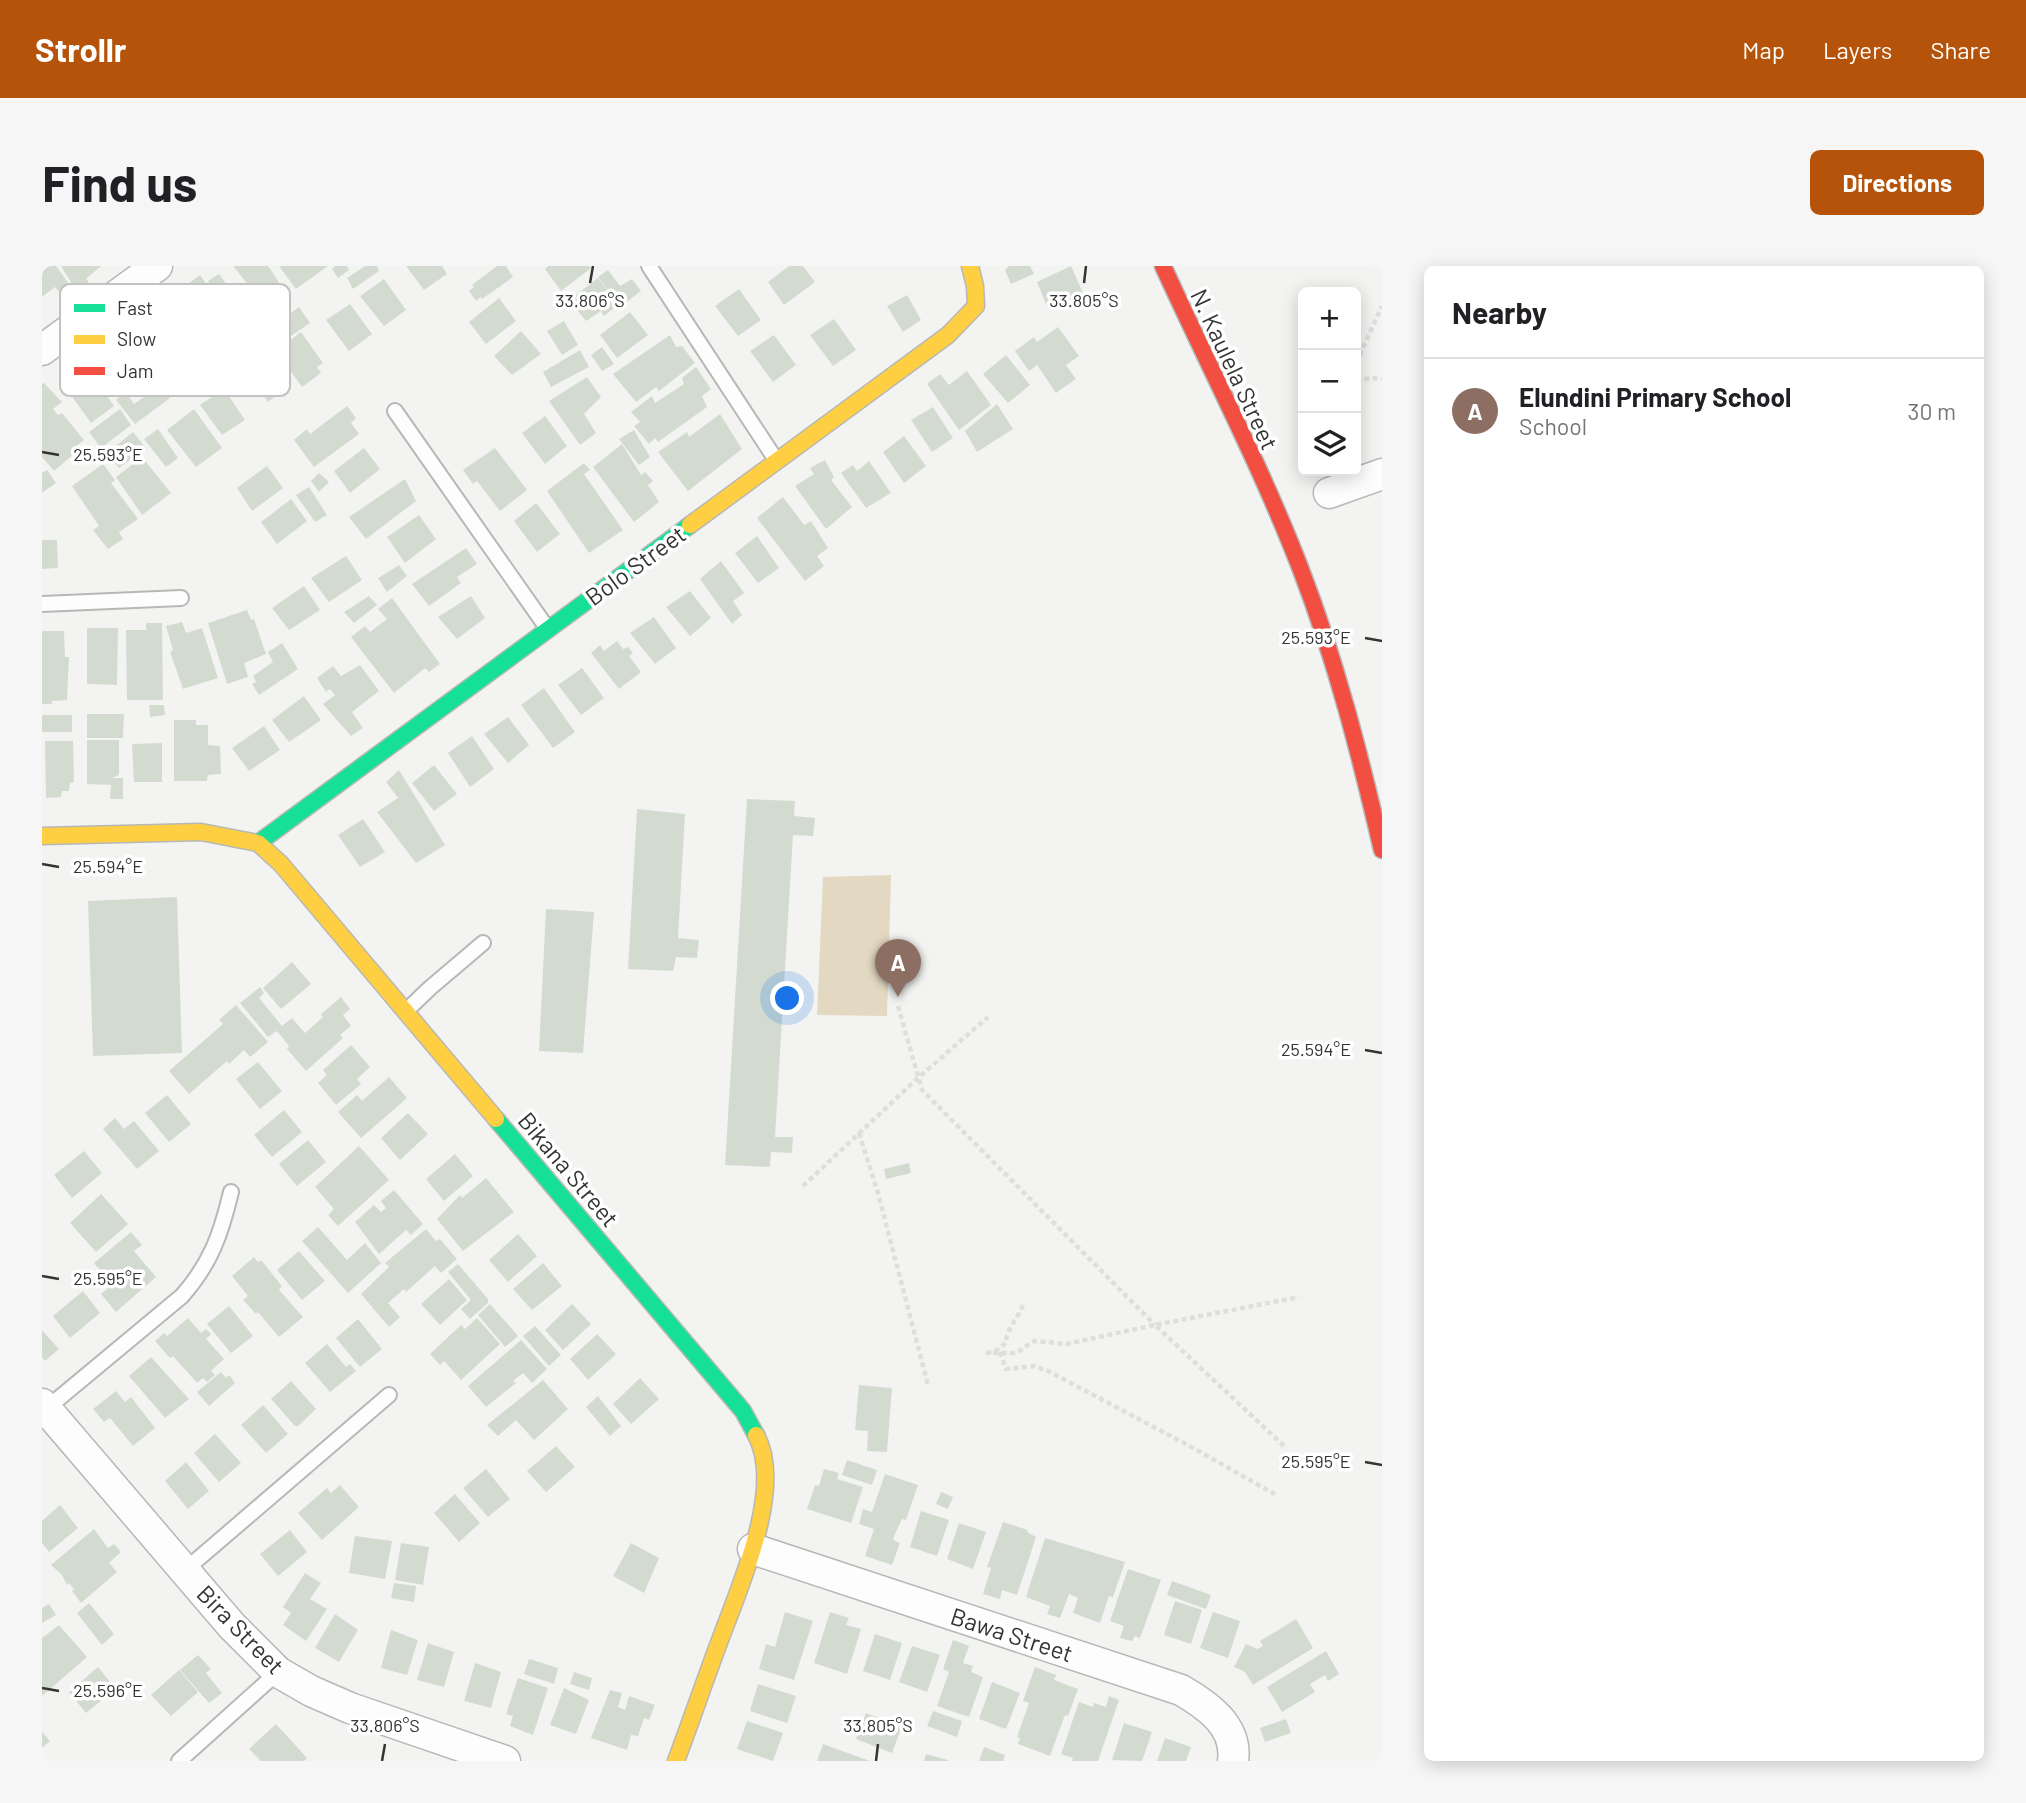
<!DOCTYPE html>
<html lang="en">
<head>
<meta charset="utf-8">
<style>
  body { margin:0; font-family:Barlow,sans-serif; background:#f6f6f6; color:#202124 }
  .controls { position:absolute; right:21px; top:21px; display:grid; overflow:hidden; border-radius:10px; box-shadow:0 4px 18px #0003 }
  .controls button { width:63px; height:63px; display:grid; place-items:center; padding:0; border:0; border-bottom:2px solid #e0e0e0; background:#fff; color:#202124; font:35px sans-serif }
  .you { position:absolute; left:746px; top:733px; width:24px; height:24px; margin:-18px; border:5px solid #fff; border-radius:50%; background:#1a73e8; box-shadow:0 0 0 10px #1a73e833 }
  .badge { display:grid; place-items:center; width:46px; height:46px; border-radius:50%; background:#b45309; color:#fff; font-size:23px; font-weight:700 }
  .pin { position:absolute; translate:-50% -58px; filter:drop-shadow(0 2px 4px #0008) }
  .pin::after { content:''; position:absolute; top:37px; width:24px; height:21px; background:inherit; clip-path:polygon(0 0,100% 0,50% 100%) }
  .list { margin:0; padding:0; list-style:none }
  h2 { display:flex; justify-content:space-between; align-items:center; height:91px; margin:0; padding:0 28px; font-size:30px }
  h2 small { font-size:23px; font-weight:400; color:#757577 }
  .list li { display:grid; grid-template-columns:46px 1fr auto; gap:21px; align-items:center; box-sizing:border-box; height:105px; padding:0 28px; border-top:2px solid #e0e0e0 }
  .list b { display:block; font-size:26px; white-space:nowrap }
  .list p { margin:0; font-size:23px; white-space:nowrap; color:#757577 }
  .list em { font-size:23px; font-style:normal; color:#757577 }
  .icon { flex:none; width:38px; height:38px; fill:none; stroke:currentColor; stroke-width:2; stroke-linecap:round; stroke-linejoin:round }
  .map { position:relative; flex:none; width:1340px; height:1495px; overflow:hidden; border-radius:10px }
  header { display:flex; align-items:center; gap:42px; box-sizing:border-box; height:98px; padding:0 35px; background:#b45309; color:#fff }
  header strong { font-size:33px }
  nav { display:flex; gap:38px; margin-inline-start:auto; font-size:24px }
  .intro { display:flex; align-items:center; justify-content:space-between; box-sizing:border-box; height:168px; padding:0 42px }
  h1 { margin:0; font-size:49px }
  .button { padding:18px 32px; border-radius:10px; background:#b45309; color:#fff; font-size:24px; font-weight:700 }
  main { display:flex; gap:42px; padding:0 42px }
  aside { flex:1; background:#fff; border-radius:10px; box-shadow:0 4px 18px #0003 }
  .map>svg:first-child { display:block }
  .green { fill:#e3d8c1 }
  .building { fill:#d3dbd1 }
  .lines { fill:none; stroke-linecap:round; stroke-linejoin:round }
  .lane-casing { stroke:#b7b8b6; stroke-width:18 }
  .street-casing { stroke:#b7b8b6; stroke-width:33 }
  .fast-casing { stroke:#b7b8b6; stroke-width:19 }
  .slow-casing { stroke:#b7b8b6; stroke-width:19 }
  .jam-casing { stroke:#b7b8b6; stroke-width:19 }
  .path { stroke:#dededd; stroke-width:4.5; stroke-dasharray:5 3.5; stroke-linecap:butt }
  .lane { stroke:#fdfdfd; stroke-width:14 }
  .street { stroke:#fdfdfd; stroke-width:30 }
  .fast { stroke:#16e098; stroke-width:16 }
  .slow { stroke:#ffcf43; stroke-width:16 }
  .jam { stroke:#f24e42; stroke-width:16 }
  .ticks { fill:none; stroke:#343433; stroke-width:2.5 }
  .labels { text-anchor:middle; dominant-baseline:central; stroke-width:7; stroke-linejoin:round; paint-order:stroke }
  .street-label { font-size:24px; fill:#343433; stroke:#fff }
  .key { fill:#fff; stroke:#c2c2c2; stroke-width:2 }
  .key-label { font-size:19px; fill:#343433 }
  .ticks-label { font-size:18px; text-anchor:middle; fill:#343433; stroke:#fff; stroke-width:7; stroke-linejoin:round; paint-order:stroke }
</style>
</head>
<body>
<header>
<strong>Strollr</strong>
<nav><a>Map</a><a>Layers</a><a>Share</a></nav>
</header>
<div class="intro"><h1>Find us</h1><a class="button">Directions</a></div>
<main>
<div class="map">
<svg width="1340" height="1495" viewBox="0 0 1340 1495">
  <rect width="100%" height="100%" fill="#f3f4f1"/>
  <!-- green -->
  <path class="green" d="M849,609L845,750L775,749L781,611Z"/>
  <!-- building -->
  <path class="building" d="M0,0H14L32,25L22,32L13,21L0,31Z
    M19,0H59L44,13L47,16L35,26Z
    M193,0H226L237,16L229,22L239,39L215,55L204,38L214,29L192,1Z
    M237,0H286L254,23Z
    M293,0H305L307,4L296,12L290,3Z
    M323,0H335L337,5L311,23L305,12Z
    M364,0H400L405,8L382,24Z
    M455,0H464L471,11L440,33L439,31L434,35L427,25L432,21L430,19Z
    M506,0H547L549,2L519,25L503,3Z
    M747,0H761L773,16L742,39L726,16Z
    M967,0H988L992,8L969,18L963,4Z
    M1029,0L1041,27L1006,43L995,16Z
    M566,4L578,20L590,13L599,25L578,41L556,11Z
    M177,8L208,51L198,58L166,15Z
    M158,9L196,62L181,73L178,69L171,74L135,26Z
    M556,12L576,39L562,50L559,45L544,55L527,34Z
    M342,13L364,44L342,60L318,30Z
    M697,23L719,54L696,70L673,40Z
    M865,29L879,54L861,66L845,40Z
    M457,32L474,55L444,78L427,56Z
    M308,38L330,68L307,85L284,54Z
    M257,41L268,57L233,81L223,66Z
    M588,46L606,69L575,92L558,69Z
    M792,53L814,84L791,100L768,69Z
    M522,55L536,79L520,89L505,65Z
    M1016,61L1037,90L1024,99L1034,113L1014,127L995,99L987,105L973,85L992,71L995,76Z
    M479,65L499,88L470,109L452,90Z
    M259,66L281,97L275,101L279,107L260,121L234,85Z
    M628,69L634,81L640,80L653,97L617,125L614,121L594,136L571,108Z
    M732,69L754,99L731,116L708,85Z
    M217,77L247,120L226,136L207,108L199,113L188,97Z
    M560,81L572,98L560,105L549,89Z
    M538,84L547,101L509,121L501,106Z
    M964,89L988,119L966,137L941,108Z
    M654,101L669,123L660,130L665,141L616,176L613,172L607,178L592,160L598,156L589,146L610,130L613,137L642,118L640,112Z
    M925,105L949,139L917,164L885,118L898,108L907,119Z
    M50,109L72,140L49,157L26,125Z
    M545,111L559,131L542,148L554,167L538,179L507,135Z
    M2,117L20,136L11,143L16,149L20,147L42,174L31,183L33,187L12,205L0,191V118Z
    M118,120L128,132L93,158L74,134L84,126L92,138Z
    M182,123L203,154L180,169L158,139Z
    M955,138L971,163L935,186L923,165Z
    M305,140L314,152L309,157L317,168L272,201L252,174L265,163L268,168Z
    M891,141L911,172L890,186L869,154Z
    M78,143L89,159L59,182L47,166Z
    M152,143L180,182L154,201L125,164Z
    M678,148L700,183L646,225L616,186L645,166L647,171Z
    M503,150L525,180L503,198L480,167Z
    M116,163L136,192L124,201L102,173Z
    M592,164L608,191L597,199L577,173Z
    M91,166L104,182L77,202L65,187Z
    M862,170L884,200L862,217L841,186Z
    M580,178L599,209L603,206L611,215L606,219L617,236L592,256L551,201Z
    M322,182L338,203L308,227L292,205Z
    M453,182L485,224L458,245L435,215L431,218L421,204Z
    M100,191L129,227L100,249L74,211Z
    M783,194L792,211L789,214L810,241L784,263L753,220L772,208L768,202Z
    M827,195L849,227L824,242L799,207L811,199L815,205Z
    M542,197L548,204L542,208L581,264L547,287L505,225Z
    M61,198L73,214L69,217L96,253L77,266L81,273L66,283L51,264L57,260L30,220Z
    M225,200L241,222L210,245L195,222Z
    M5,204L14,217L0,227V207Z
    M277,207L287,216L277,226L269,215Z
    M363,213L374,235L324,273L307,251Z
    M267,221L285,249L273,256L254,229Z
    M741,231L762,259L769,255L786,282L775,290L782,300L763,315L715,252Z
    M249,233L265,255L235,278L219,256Z
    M494,237L518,268L495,286L472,255Z
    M377,249L394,273L363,297L345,271Z
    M715,270L737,302L716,317L693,287Z
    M0,274H15L16,302L0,303Z
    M424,282L435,298L415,311L419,317L387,340L370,318Z
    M304,290L320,314L287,336L269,312Z
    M679,295L702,327L691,335L700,349L690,358L658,313Z
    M357,299L365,310L345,326L336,312Z
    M262,320L278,344L247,364L230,342Z
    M648,325L669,352L648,370L624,341Z
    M327,330L335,339L312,357L302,346Z
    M429,330L443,352L415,373L396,351Z
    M350,332L398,398L387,406L383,402L352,427L309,371L323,360L328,366L345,353L336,343Z
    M205,344L209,354L212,353L224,388L202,397L206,411L185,418L166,357Z
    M612,351L634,382L613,398L588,367Z
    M140,356L144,367L160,362L176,412L141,423L128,386L131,384L124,360Z
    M104,357H120L121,434H85L84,364H104Z
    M45,362H76L75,419L45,418Z
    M0,365H22L23,391H27L25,434L10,435V438H0Z
    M575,375L581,383L586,381L591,387L587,390L599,406L577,423L549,387L558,379L562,385Z
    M240,377L256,403L217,429L210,418L214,416L211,410L231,396L226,386Z
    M318,399L337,425L310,446L321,462L309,470L281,438L293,429L288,423L284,426L275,412L291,400L299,410Z
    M540,402L562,432L539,449L516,419Z
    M502,422L533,466L511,482L479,439Z
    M262,430L279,454L247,476L230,454Z
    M107,439H122L123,449L108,451Z
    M45,448H82L81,472H45Z
    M0,449H30V466H0Z
    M466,451L487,479L466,497L442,468Z
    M132,454H154V459H166V479L178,480L179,508L166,509L165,515H132Z
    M222,460L238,484L207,505L190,482Z
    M430,470L452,503L428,521L406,487Z
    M45,474H77V509L70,512H81V533H68L69,519L45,518Z
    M3,475H31L32,516L28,517L27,525H20L19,531L4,532Z
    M120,477V516H92L90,478Z
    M392,499L415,528L392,545L370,517Z
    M357,504L403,579L374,597L335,546L356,532L344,516Z
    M705,533L753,535L752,550L773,552L771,570L751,569L733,871H751L750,887L729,886L728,901L683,899Z
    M595,543L643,548L636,672L657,674L655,692L634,691L631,705L586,703Z
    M321,553L343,586L318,601L296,569Z
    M135,631L140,787L51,790L46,635Z
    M504,643L552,646L541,787L497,785Z
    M250,696L269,718L239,743L221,722Z
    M218,721L222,727L217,732L240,760L250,752L263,767L281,751L279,748L299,731L308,743L301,749L309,760L298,769L301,772L264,805L245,783L247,780L235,765L226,771L198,737Z
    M194,739L226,776L208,791L202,784L187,798L185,795L147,828L127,805L181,758L177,754Z
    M309,779L328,801L315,813L319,818L294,839L276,817L285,809L281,804Z
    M216,796L240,825L218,843L194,813Z
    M347,811L365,832L319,872L296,846L315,829L320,835Z
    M125,829L149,858L127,876L103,847Z
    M242,844L260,866L230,891L212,869Z
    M366,847L386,868L358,894L339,872Z
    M73,852L82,863L92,855L117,885L95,903L61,863Z
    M266,874L284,896L255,920L237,898Z
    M317,880L347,914L296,960L286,949L292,943L273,921Z
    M42,885L60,907L30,932L12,909Z
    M413,888L431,910L402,935L384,913Z
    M867,897L869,907L844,913L842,903Z
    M444,912L472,946L421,985L395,953L418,929L420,932Z
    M352,924L381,958L369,969L364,964L337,988L313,956L332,939L339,946L344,942L339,935Z
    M59,928L86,958L54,986L28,957Z
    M276,961L305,994L323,977L339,997L306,1027L260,975Z
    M384,963L394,975L398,973L415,993L399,1007L393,1000L364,1026L362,1023L346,1037L358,1051L347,1061L319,1028L347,1001L343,997Z
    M89,966L100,979L92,985L114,1011L74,1046L59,1028L70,1019L52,997Z
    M476,968L495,990L466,1016L447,994Z
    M257,985L283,1015L260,1034L235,1004Z
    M212,991L216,996L219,994L240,1020L237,1024L261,1051L237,1071L216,1046L214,1048L201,1034L206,1030L190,1010Z
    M501,997L520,1020L490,1044L471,1023Z
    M416,998L446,1033V1037L428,1053L419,1043L429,1034L406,1006Z
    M407,1013L425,1034L398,1059L379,1038Z
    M41,1025L58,1047L28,1072L11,1050Z
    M448,1038L476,1070L463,1081L436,1049Z
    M530,1038L549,1058L521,1084L503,1064Z
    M187,1040L211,1070L189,1087L165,1058Z
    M146,1052L159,1067L164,1063L169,1068L164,1073L182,1093L169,1105L173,1109L165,1116L161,1112L155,1117L131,1090L128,1092L113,1075L122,1067L125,1070Z
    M435,1052L458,1078L419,1114L402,1095L398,1099L388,1088L419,1059L423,1063Z
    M316,1053L340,1083L318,1101L294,1072Z
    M493,1060L519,1089L507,1100L481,1070Z
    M0,1064L17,1083L3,1095L0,1091Z
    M555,1068L574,1088L546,1114L528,1093Z
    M479,1074L505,1103L490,1117L481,1107L471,1115L474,1117L444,1141L426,1120Z
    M285,1078L304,1101L308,1098L314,1105L288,1126L263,1097Z
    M109,1091L147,1133L123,1152L87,1110Z
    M179,1106L184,1112L187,1109L193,1117L167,1140L155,1126Z
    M598,1112L617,1133L589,1158L571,1138Z
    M501,1114L526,1143L492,1174L474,1154L456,1170L445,1159Z
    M249,1115L274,1143L256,1160H253L229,1133Z
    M817,1119L850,1122L845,1186L825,1185L826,1165L813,1164Z
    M74,1125L83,1136L89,1131L113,1162L91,1180L68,1152L62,1156L51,1143Z
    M556,1130L579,1160L568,1170L544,1141Z
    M221,1139L246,1168L224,1187L199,1159Z
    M173,1168L199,1197L177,1216L152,1187Z
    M514,1180L533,1201L504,1226L485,1205Z
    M805,1194L835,1204L830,1219L800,1209Z
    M144,1196L167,1225L146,1243L123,1215Z
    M444,1203L468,1233L446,1251L421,1222Z
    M782,1203L797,1207L795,1213L821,1221L809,1257L765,1243L773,1219L777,1220Z
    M843,1208L876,1219L864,1254L860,1253L853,1268L851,1274L858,1277L850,1299L823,1290L832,1263L817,1258L821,1243L830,1246Z
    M298,1219L317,1241L280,1274L256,1247L285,1222L289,1227Z
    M899,1226L911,1231L906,1243L894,1238Z
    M413,1228L438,1257L417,1276L392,1247Z
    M18,1239L36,1262L7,1286L0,1277V1255Z
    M879,1245L907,1254L895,1290L868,1281Z
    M961,1256L986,1264L985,1266L994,1271L975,1329L960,1324L958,1333L941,1328L949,1302L945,1301Z
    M917,1257L944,1266L931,1303L905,1293Z
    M52,1263L66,1282L72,1278L79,1286L67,1297L75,1306L39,1337L30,1325L32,1323L27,1317L25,1319L20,1309L9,1299Z
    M248,1264L265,1286L236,1310L218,1288Z
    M313,1270L350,1275L343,1313L307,1307Z
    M1003,1272L1083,1296L1071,1331L1067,1330L1058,1357L1031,1347L1036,1332L1027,1328L1018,1352L1005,1348L1008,1340L984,1331Z
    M359,1277L387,1281L381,1319L353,1314Z
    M589,1277L617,1292L602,1327L571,1310Z
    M1086,1303L1119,1314L1098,1372L1093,1370L1090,1375L1078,1372L1082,1360L1068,1355Z
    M263,1307L279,1317L268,1333L285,1343L264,1375L241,1359L249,1347L241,1341Z
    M1130,1315L1169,1329L1164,1343L1125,1329Z
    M352,1317L374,1320L372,1336L349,1332Z
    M1133,1335L1160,1344L1149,1378L1122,1369Z
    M47,1337L72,1368L60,1379L35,1347Z
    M7,1338L14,1349L0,1357V1342Z
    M743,1346L771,1355L752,1414L717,1403L724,1378L733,1381Z
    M788,1346L807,1352L804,1359L819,1363L805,1408L772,1397Z
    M1171,1346L1198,1355L1186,1392L1158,1382Z
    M293,1348L316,1364L297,1396L273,1382Z
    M1254,1353L1271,1382L1211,1419L1203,1406L1192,1401L1204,1378L1215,1383L1221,1380L1218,1375Z
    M17,1359L45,1391L0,1430V1372Z
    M349,1364L376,1374L365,1409L339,1402Z
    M833,1368L860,1377L848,1414L821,1405Z
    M911,1374L927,1380L921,1397L931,1400L929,1406L941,1411L927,1451L895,1440L907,1406L901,1403Z
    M386,1377L412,1386L402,1421L375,1414Z
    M870,1380L898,1389L885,1426L857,1416Z
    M1284,1385L1297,1408L1286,1415L1283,1409L1268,1418L1273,1426L1240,1446L1225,1421Z
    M156,1389L169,1403L164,1407L180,1427L167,1437L138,1404Z
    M487,1393L516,1402L512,1418L482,1408Z
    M433,1397L459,1406L449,1442L422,1435Z
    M56,1401L74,1423L44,1447L27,1426Z
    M993,1401L1014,1409L1012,1414L1036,1423L1026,1450L1023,1449L1008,1490L976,1478L978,1472L975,1471L987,1437L981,1435Z
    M137,1404L156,1426L129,1450L109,1429Z
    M532,1406L550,1412L547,1424L528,1418Z
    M476,1412L506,1422L491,1469L468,1460L471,1450L464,1448Z
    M950,1416L978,1427L964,1463L937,1453Z
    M716,1418L754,1430L745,1457L708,1445Z
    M522,1422L547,1434L534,1468L508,1459Z
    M568,1424L580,1427L576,1441L583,1444L587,1430L613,1439L607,1454L602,1452L596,1470L589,1469L585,1484L549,1472Z
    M1067,1430L1077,1434L1056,1495H1030L1031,1492L1019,1488L1037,1436L1051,1441L1052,1437L1064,1441Z
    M891,1445L920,1455L915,1471L885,1460Z
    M824,1447L860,1460L850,1487L814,1473Z
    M1244,1453L1249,1467L1223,1476L1218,1462Z
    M705,1455L741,1467L731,1495L695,1483Z
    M1082,1457L1110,1466L1100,1495L1070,1494Z
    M234,1458L265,1492L262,1495H219L207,1483Z
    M0,1466L8,1475L0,1482Z
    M1123,1472L1149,1481L1144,1495H1115Z
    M781,1478L828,1495H775Z
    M942,1481L963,1489L961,1495H937Z
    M884,1488L906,1494V1495H882Z"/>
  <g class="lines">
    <!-- lane casing -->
    <g class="lane-casing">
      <path id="lane" d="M607,0L734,194
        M353,145L505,362
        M0,338L139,332
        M364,745L388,722L441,677
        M4,1143L140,1030C169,997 179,968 189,926
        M142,1305L347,1129
        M137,1495L236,1406"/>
    </g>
    <!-- street casing -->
    <g class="street-casing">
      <path id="street" d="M0,84L115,0
        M1287,227L1340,208
        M0,1138L190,1360L236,1406L269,1425L308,1442L463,1495
        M711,1283L1139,1424C1165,1439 1196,1460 1191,1495"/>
    </g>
    <!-- fast casing -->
    <g class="fast-casing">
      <path id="fast" d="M216,577L648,259
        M454,853L701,1145L714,1169"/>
    </g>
    <!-- slow casing -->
    <g class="slow-casing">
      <path id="slow" d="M648,259L906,69L934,40L933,20L928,0
        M0,570L159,566L216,577L239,598L454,853
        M634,1495C649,1455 663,1414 678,1374C697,1322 743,1222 714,1169"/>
    </g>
    <!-- jam casing -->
    <g class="jam-casing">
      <path id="jam" d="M1121,0C1167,101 1219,200 1259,304C1294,395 1318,489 1340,584"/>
    </g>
    <!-- path -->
    <path class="path" d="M1314,97L1340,40
      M1314,115L1328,112L1340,113
      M856,740L880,824L1113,1059
      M817,867L836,927L886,1119
      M761,920L876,812L946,751
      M981,1039C976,1053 964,1063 964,1077L955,1084L946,1087H974L992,1075L1025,1078L1112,1059
      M958,1086L964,1103L992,1100L1006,1105L1144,1178L1236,1230
      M1242,1180L1113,1059L1257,1031"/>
    <!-- lane -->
    <use href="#lane" class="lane"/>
    <!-- street -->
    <use href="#street" class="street"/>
    <!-- fast -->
    <use href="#fast" class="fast"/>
    <!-- slow -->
    <use href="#slow" class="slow"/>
    <!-- jam -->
    <use href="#jam" class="jam"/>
  </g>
  <!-- ticks -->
  <path class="ticks" d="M548,17L551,0M1042,17L1044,0M0,186L17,189M1323,372L1340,375M0,598L17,601M1323,784L1340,787M0,1010L17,1013M1323,1196L1340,1199M0,1422L17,1425M340,1495L343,1478M834,1495L836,1478"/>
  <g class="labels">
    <!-- street labels -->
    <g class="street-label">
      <text transform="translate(1193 103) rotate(65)">N. Kaulela Street</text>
      <text transform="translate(593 299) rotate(-36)">Bolo Street</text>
      <text transform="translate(527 903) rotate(50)">Bikana Street</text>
      <text transform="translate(199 1363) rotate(46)">Bira Street</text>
      <text transform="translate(970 1368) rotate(18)">Bawa Street</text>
    </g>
  </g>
  <!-- legend -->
  <rect x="18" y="18" width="230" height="112" rx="10" class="key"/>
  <rect x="32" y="38" width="31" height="8" fill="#16e098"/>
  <rect x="32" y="69" width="31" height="9" fill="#ffcf43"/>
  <rect x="32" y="101" width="31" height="8" fill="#f24e42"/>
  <g class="key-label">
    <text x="75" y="49">Fast</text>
    <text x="75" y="80">Slow</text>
    <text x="75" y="112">Jam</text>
  </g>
  <g class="ticks-label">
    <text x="548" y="41">33.806°S</text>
    <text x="1042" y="41">33.805°S</text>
    <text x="66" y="195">25.593°E</text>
    <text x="1274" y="378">25.593°E</text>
    <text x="66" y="607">25.594°E</text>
    <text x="1274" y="790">25.594°E</text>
    <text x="66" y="1019">25.595°E</text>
    <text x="1274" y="1202">25.595°E</text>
    <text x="66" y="1431">25.596°E</text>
    <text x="343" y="1466">33.806°S</text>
    <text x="836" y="1466">33.805°S</text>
  </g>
</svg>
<div class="controls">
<button>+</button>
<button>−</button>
<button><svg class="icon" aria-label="layers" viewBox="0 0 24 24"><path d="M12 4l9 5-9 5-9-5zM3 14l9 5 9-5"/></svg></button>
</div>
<div class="you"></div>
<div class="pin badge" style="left:856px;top:731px;background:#8d6e63">A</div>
</div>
<aside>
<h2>Nearby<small></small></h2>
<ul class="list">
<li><span class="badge" style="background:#8d6e63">A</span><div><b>Elundini Primary School</b><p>School</p></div><em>30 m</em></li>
</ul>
</aside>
</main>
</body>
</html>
